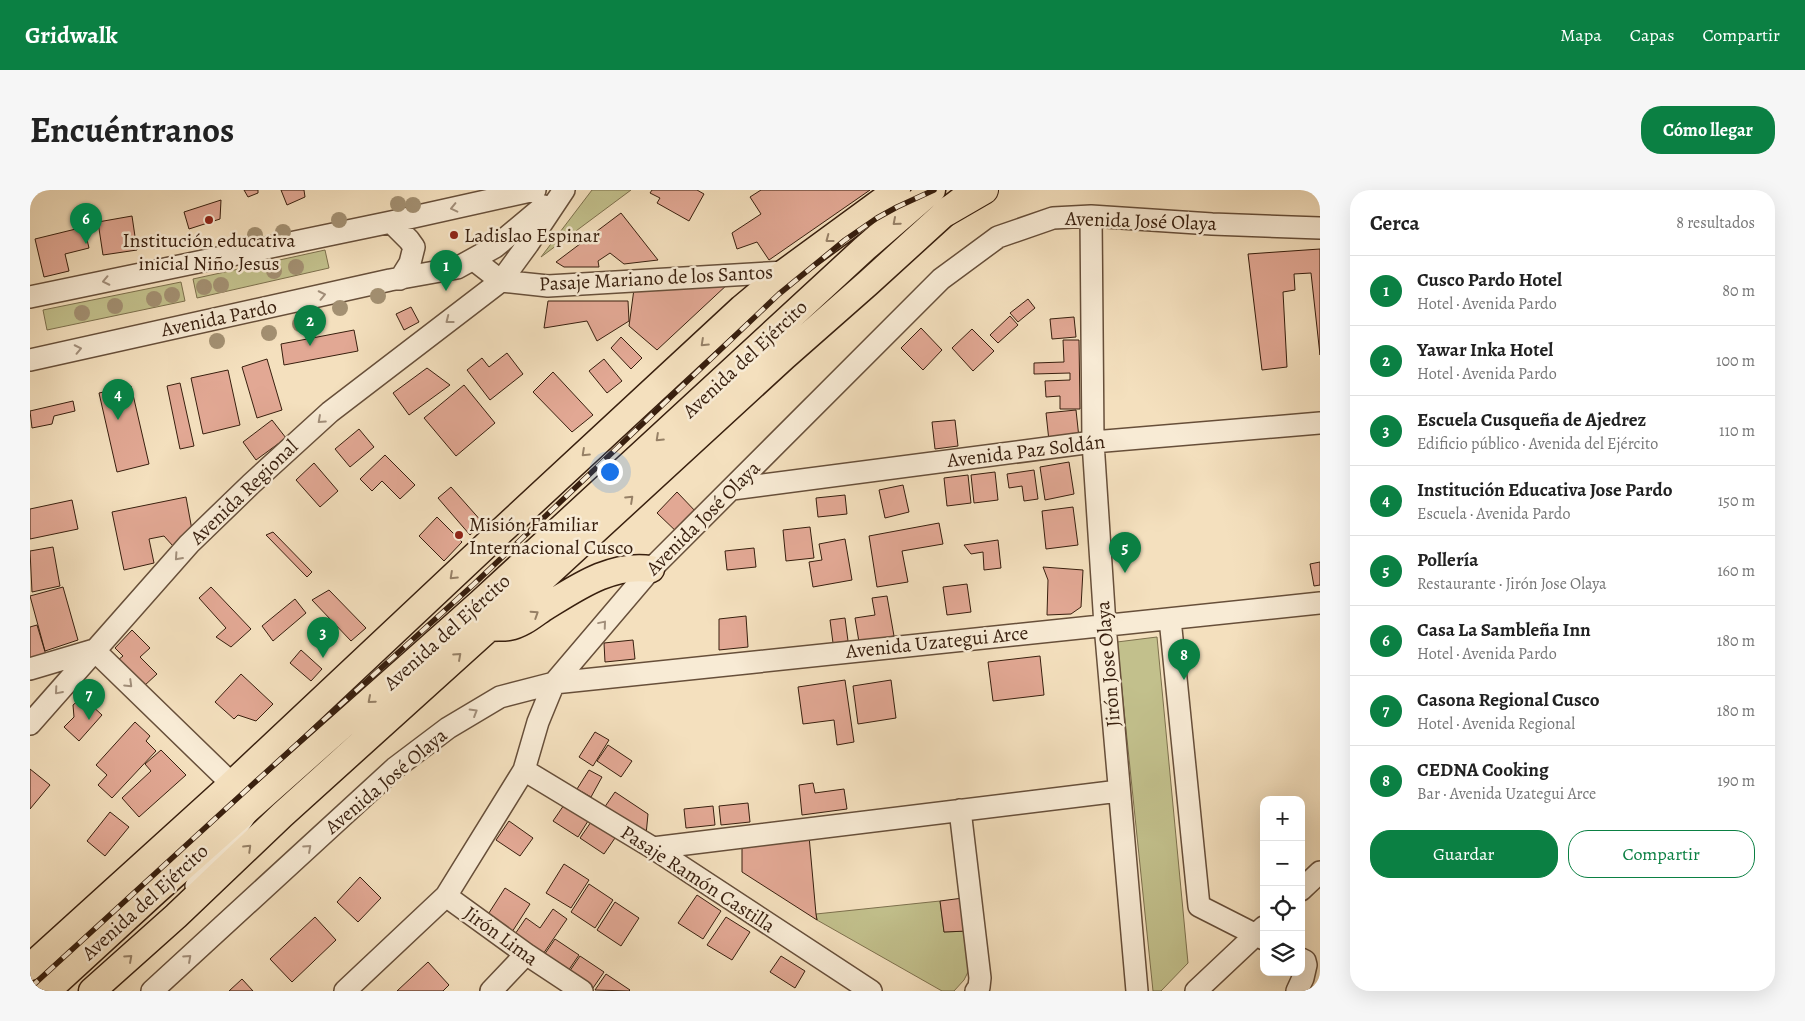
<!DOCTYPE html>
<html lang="es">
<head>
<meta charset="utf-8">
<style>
  body { margin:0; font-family:Alegreya,serif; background:#f6f6f6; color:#222 }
  .controls { position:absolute; right:15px; bottom:15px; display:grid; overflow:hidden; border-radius:10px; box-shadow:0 5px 20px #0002 }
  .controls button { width:45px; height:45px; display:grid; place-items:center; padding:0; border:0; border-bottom:1px solid #e0e0e0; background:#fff; color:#222; font:25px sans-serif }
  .you { position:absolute; left:579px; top:281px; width:18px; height:18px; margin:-12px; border:4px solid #fff; border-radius:50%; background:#1a73e8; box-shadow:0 0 0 8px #1a73e833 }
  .badge { display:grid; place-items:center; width:32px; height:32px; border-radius:50%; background:#0b8043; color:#fff; font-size:16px; font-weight:700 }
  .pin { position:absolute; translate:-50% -41px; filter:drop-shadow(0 1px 2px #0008) }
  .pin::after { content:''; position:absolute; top:26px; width:18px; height:15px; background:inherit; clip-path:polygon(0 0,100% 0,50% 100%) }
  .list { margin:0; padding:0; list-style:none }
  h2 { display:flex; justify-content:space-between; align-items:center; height:65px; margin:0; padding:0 20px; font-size:21px }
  h2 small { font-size:16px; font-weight:400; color:#767676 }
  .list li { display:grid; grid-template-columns:32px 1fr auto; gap:15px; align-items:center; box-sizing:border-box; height:70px; padding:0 20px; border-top:1px solid #e0e0e0 }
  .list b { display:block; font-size:19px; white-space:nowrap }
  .list p { margin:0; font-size:16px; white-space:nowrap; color:#767676 }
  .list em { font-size:16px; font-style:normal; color:#767676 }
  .actions { display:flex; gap:10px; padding:15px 20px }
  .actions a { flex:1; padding:11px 0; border:1px solid #0b8043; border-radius:20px; text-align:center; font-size:18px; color:#0b8043 }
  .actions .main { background:#0b8043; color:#fff }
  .icon { flex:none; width:28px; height:28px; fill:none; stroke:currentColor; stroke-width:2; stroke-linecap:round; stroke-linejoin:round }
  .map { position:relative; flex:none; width:1290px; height:801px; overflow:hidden; border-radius:20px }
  header { display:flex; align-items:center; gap:30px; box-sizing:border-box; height:70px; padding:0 25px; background:#0b8043; color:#fff }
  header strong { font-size:24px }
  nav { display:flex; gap:28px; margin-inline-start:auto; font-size:18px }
  .intro { display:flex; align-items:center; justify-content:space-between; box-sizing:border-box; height:120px; padding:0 30px }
  h1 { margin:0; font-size:35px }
  .button { padding:12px 22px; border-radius:20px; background:#0b8043; color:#fff; font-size:18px; font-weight:700 }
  main { display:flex; gap:30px; padding:0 30px }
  aside { flex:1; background:#fff; border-radius:20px; box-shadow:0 5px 20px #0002 }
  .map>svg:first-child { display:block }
  .green { fill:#c2c08c; stroke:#7d704d }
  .building { fill:#e2a894; stroke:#381f0e }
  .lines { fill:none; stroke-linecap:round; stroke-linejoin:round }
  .minor-casing { stroke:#674f3a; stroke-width:24 }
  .major-casing { stroke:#381f0e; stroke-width:29 }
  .highway-casing { stroke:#381f0e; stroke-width:30 }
  .minor { stroke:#f8ebd5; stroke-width:21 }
  .major { stroke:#f4e0be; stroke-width:26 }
  .highway { stroke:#f4e0be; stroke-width:28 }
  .rail-casing { stroke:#381f0e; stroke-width:5.5 }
  .rail { stroke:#f8ebd5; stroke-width:4; stroke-dasharray:11; stroke-linecap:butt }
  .tree { fill:#a39072 }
  .oneway { stroke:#a28f7b }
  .oneway2 { stroke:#968066 }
  .poi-dot { fill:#8f2418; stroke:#f8ebd5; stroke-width:2 }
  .labels { text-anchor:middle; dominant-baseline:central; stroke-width:5; stroke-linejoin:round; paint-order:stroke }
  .street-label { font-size:20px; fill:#381f0e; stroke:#f8ebd5 }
  .poi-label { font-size:20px; fill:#381f0e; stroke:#f8ebd5; text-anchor:start }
</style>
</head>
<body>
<header>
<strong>Gridwalk</strong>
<nav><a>Mapa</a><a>Capas</a><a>Compartir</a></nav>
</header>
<div class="intro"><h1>Encuéntranos</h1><a class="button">Cómo llegar</a></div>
<main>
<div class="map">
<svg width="1290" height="801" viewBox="0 0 1290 801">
  <rect width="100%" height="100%" fill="#f4e0be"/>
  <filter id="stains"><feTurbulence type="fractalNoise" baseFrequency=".004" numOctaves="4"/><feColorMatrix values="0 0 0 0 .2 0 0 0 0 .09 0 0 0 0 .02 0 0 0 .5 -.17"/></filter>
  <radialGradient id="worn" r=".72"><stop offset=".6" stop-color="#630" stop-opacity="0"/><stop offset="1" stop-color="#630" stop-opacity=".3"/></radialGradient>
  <!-- green -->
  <path class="green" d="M562,0H601L511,67Z
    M295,60L299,78L167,108L163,89Z
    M151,92L155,111L17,140L13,120Z
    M1127,447L1158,773L1131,801H1123L1087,452Z
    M910,711L914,742L938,741L942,774L934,790L924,801H912L787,730L786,724Z"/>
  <!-- building -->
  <path class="building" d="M214,0H228V3L218,7Z
    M251,0H274L275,7L257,15Z
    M622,0H667L674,4L659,31L627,13L630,8L620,3Z
    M731,0H840L739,70L727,52L707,59L702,43L731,24L720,7Z
    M191,10L190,29L159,39L154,22Z
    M591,23L628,70L594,74L580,63L568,71L569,77H534L526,72Z
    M102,26L107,60L73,65L68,32Z
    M54,37L59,58L35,64L39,81L14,87L5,49Z
    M1290,59V165L1281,83L1264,84L1265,100L1253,102L1257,177L1232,180L1218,64Z
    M699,93L627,160L599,136L604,99Z
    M998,109L1005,118L988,132L980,123Z
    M518,111H598L599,131L567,151L557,131L514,138Z
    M381,117L389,132L374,140L366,124Z
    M980,126L988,135L968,153L960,145Z
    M1044,127L1046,147L1022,149L1020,129Z
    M891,138L912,160L893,180L871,158Z
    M942,139L964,161L943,181L922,158Z
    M324,140L328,161L254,175L251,154Z
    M591,147L612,168L601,179L581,158Z
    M1033,150H1049L1050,219H1030V206L1016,207L1015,191L1040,190V183L1004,184V173L1034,172Z
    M477,163L493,184L460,210L437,180L452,168L459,177Z
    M237,169L252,220L227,228L212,177Z
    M574,169L592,191L577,203L559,181Z
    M397,178L420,195L379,225L363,203Z
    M198,180L210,235L173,244L161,188Z
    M523,182L563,225L542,242L503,202Z
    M150,193L164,256L150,259L137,196Z
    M434,195L465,233L426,266L394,228Z
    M101,196L119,274L87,282L69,203Z
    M43,211L45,221L24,226L22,234L2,238L0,221Z
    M1046,220L1049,248L1019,251L1016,223Z
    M242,230L256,248L226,270L213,252Z
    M925,230L928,256L905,259L902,232Z
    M329,239L344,257L320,277L305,259Z
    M355,265L385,295L370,309L352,291L342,301L330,289Z
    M1039,272L1044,304L1015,310L1010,277Z
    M284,273L308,301L290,317L266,290Z
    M1004,280L1008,309L994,311L992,296L979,298L977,284Z
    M965,282L968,310L944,313L941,285Z
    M938,285L941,313L917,316L914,288Z
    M873,295L879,322L855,328L849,300Z
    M421,297L453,333L440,345L408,308Z
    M647,302L668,324L650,345L627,323Z
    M815,305L817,324L788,327L786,308Z
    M156,307L162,340L143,356L134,346L119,349L124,373L94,380L82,322Z
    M42,310L48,339L0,349V319Z
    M1043,317L1048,355L1016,359L1012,321Z
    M407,327L432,352L414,371L389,346Z
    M909,333L913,354L872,361L878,392L847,397L839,346Z
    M780,337L784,368L756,371L753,340Z
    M243,342L282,382L277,387L236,345Z
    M815,349L822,390L783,397L779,372L792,370L789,354Z
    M968,350L971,378L954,380L953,362L941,364L934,355Z
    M23,357L30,396L2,402L0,361Z
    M724,358L726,377L697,380L695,361Z
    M1290,372V395L1284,396L1280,374Z
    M1013,377L1053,380L1051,417L1041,424L1017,425L1018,390Z
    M937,394L941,422L917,425L913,397Z
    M33,397L48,450L15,461L0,406Z
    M181,397L221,439L201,457L186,447L196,438L169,408Z
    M299,400L336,438L321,451L282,410Z
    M857,406L864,446L829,452L825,428L845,425L842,408Z
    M265,409L276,423L243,451L232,436Z
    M716,426L718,457L689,460V429Z
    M815,428L818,451L803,453L800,430Z
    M7,435L16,465L0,469V437Z
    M102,440L120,458L110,467L127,484L114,496L88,470L93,466L85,458Z
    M603,450L605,469L575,472L574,453Z
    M271,460L292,479L281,491L260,473Z
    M1010,466L1014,505L963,511L958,472Z
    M211,484L243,514L226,531L208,525L204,529L185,512Z
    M815,490L824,552L807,555L804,530L773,534L768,497Z
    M861,490L866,528L828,534L823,496Z
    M50,509L59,513L72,525L49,551L34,537L44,527L43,515Z
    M105,532L120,546L116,551L126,561L82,608L68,595L77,585L66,575Z
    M565,542L579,550L563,576L549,567Z
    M578,555L602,571L591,587L567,571Z
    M131,560L156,585L109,627L92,608L121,581L115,574Z
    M0,579L20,595L0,619Z
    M559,580L572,587L561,607L547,599Z
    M783,593L785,603L814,599L817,619L772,625L769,595Z
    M585,602L618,624L616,645L574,618Z
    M718,613L720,632L691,635L689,616Z
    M534,615L558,631L548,647L523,631Z
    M683,616L685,635L656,638L654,619Z
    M80,622L99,637L75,666L57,651Z
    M479,631L503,648L490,666L466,650Z
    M561,632L585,648L574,664L550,648Z
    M779,646L786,724L787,730L712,682V655Z
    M534,674L559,690L541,718L516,703Z
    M330,687L351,708L328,732L307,712Z
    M559,694L583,710L565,738L541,722Z
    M475,698L500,714L482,742L457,726Z
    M667,705L691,721L673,749L648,733Z
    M933,708L938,741L914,742L910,711Z
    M585,712L609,728L591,756L567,740Z
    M523,719L537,729L511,767L483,747L496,728L510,738Z
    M285,727L306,750L262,792L240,769Z
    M696,727L720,742L702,770L677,755Z
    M525,749L549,765L538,781L514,765Z
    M550,766L574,782L563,798L539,782Z
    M751,766L775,781L765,798L740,782Z
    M398,772L419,795L413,801H367Z
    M576,784L600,800L599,801L565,800Z
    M212,789L223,801H199Z"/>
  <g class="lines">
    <!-- minor casing -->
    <g class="minor-casing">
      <path id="minor" d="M1061,26L1063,252L1075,435L1107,801
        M361,32L379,50L384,57L380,73L370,89
        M444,70L471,91L518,96L755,82
        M0,107L361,32L505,0
        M0,170L360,90L427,78L465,57L514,16
        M702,299L1063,252L1290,233
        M1140,429L1169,716L1234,749
        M0,479L64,460L202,594L222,616L166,696
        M0,534L159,354L221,294L300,222L471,91L498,54L534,0
        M494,580L623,658L841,801
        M930,620L950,788L949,797L946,801
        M623,658L1089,601
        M1271,700L1290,682
        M416,706L496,764L552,801
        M122,801L365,578L418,538L470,507L524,493L621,379L911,89L968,47L1023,28L1061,26L1182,34L1290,38
        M315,801L416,706L494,580L508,532L524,493L1290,413
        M461,801L496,764
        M1166,801L1234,737
        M1267,801L1273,788L1276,775L1275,771L1271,769"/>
    </g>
    <!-- major casing -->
    <g class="major-casing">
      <path id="major" d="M459,438C466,437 473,438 479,437C491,435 502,426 512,419C545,399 580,373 621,379
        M0,777L202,594L467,345L712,118L755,82L867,0
        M17,801L126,701L450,413L835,58L902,0
        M62,801L146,726L252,625L459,438L754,167L838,93L916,22L934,8"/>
    </g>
    <!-- highway casing -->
    <g class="highway-casing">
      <path id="highway" d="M916,22L954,0"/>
    </g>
    <!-- minor -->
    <use href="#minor" class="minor"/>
    <!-- major -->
    <use href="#major" class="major"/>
    <!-- highway -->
    <use href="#highway" class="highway"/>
    <!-- rail casing -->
    <g class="rail-casing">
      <path id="rail" d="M0,798L223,594L444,394L749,104L815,50L847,28L867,17L904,0"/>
    </g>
    <!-- rail -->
    <use href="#rail" class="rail"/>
  </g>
  <!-- trees -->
  <g class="tree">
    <circle cx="368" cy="14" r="8"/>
    <circle cx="383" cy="15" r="8"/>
    <circle cx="309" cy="30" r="8"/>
    <circle cx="253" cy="42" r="8"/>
    <circle cx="225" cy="45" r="8"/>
    <circle cx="266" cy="77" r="8"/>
    <circle cx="244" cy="81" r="8"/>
    <circle cx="191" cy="95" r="8"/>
    <circle cx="174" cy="97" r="8"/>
    <circle cx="142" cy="105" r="8"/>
    <circle cx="348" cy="106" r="8"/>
    <circle cx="124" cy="109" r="8"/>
    <circle cx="85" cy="116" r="8"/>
    <circle cx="310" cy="118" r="8"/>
    <circle cx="52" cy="123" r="8"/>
    <circle cx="270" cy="134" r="8"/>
    <circle cx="239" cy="143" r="8"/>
    <circle cx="187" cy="151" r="8"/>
  </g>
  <!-- one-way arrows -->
  <defs><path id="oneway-chevron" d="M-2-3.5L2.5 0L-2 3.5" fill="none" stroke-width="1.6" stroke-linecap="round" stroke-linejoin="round" transform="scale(1.25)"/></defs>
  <g class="oneway">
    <use href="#oneway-chevron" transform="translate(424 18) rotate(167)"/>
    <use href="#oneway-chevron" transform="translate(76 91) rotate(168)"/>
    <use href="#oneway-chevron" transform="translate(292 105) rotate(-12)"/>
    <use href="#oneway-chevron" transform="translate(419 130) rotate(142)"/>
    <use href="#oneway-chevron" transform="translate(48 159) rotate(-12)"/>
    <use href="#oneway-chevron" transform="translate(291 230) rotate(138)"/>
    <use href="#oneway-chevron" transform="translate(148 367) rotate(132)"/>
    <use href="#oneway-chevron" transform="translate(573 434) rotate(-50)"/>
    <use href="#oneway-chevron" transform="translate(99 494) rotate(44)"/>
    <use href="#oneway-chevron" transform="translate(28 501) rotate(131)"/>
    <use href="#oneway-chevron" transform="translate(444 522) rotate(-31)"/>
    <use href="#oneway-chevron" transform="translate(278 658) rotate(-42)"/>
    <use href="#oneway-chevron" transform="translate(158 768) rotate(-42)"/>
  </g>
  <g class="oneway2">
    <use href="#oneway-chevron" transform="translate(866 32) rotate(139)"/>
    <use href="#oneway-chevron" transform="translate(799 49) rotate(143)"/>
    <use href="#oneway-chevron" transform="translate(674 153) rotate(137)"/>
    <use href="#oneway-chevron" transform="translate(629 248) rotate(137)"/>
    <use href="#oneway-chevron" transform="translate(555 263) rotate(137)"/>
    <use href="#oneway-chevron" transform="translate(600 309) rotate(-43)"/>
    <use href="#oneway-chevron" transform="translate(423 386) rotate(137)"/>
    <use href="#oneway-chevron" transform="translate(505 424) rotate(-33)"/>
    <use href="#oneway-chevron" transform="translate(428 466) rotate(-42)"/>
    <use href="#oneway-chevron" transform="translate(341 510) rotate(139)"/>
    <use href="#oneway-chevron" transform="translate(218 658) rotate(-44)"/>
    <use href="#oneway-chevron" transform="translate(99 768) rotate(-42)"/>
  </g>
  <!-- markers -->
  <g class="poi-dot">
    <circle cx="179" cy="30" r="5"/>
    <circle cx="424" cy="45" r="5"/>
    <circle cx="429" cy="345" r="5"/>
  </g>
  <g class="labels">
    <!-- street labels -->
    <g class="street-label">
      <text transform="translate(1111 31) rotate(2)">Avenida José Olaya</text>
      <text transform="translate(626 88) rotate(-3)">Pasaje Mariano de los Santos</text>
      <text transform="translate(189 128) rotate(-12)">Avenida Pardo</text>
      <text transform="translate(715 169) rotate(-43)">Avenida del Ejército</text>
      <text transform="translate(996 261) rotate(-7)">Avenida Paz Soldán</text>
      <text transform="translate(214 302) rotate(-44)">Avenida Regional</text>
      <text transform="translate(673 328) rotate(-45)">Avenida José Olaya</text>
      <text transform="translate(417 442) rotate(-42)">Avenida del Ejército</text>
      <text transform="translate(907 452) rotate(-6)">Avenida Uzategui Arce</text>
      <text transform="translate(1078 474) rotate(-95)">Jirón Jose Olaya</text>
      <text transform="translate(356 591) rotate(-40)">Avenida José Olaya</text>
      <text transform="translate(668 689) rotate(33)">Pasaje Ramón Castilla</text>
      <text transform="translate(115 712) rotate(-42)">Avenida del Ejército</text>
      <text transform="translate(471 746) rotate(36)">Jirón Lima</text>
    </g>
    <!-- poi labels -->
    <g class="poi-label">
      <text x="434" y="45">Ladislao Espinar</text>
      <text x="179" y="50" text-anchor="middle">Institución educativa<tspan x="179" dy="23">inicial Niño Jesus</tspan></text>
      <text x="439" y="334">Misión Familiar<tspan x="439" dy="23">Internacional Cusco</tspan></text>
    </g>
  </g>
  <rect width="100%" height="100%" filter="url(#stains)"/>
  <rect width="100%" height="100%" fill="url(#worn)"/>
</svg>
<div class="controls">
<button>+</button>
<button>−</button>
<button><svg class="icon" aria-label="locate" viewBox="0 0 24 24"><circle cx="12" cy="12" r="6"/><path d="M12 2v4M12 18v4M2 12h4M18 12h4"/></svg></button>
<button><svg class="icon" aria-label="layers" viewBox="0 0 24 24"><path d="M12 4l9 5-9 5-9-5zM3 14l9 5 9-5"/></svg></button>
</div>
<div class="you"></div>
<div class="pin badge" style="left:416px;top:101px">1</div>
<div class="pin badge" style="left:280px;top:156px">2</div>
<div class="pin badge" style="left:293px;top:468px">3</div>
<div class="pin badge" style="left:88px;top:230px">4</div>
<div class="pin badge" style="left:1095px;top:383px">5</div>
<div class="pin badge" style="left:56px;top:54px">6</div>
<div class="pin badge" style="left:59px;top:530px">7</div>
<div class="pin badge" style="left:1154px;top:490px">8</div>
</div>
<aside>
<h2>Cerca<small>8 resultados</small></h2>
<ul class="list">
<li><span class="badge">1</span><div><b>Cusco Pardo Hotel</b><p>Hotel · Avenida Pardo</p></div><em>80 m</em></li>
<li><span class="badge">2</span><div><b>Yawar Inka Hotel</b><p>Hotel · Avenida Pardo</p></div><em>100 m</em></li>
<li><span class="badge">3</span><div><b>Escuela Cusqueña de Ajedrez</b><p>Edificio público · Avenida del Ejército</p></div><em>110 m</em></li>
<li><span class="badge">4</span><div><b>Institución Educativa Jose Pardo</b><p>Escuela · Avenida Pardo</p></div><em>150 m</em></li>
<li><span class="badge">5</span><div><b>Pollería</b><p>Restaurante · Jirón Jose Olaya</p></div><em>160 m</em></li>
<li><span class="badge">6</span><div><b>Casa La Sambleña Inn</b><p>Hotel · Avenida Pardo</p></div><em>180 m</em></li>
<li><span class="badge">7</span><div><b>Casona Regional Cusco</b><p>Hotel · Avenida Regional</p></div><em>180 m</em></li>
<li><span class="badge">8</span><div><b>CEDNA Cooking</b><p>Bar · Avenida Uzategui Arce</p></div><em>190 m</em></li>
</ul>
<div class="actions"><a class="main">Guardar</a><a>Compartir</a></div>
</aside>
</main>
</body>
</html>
